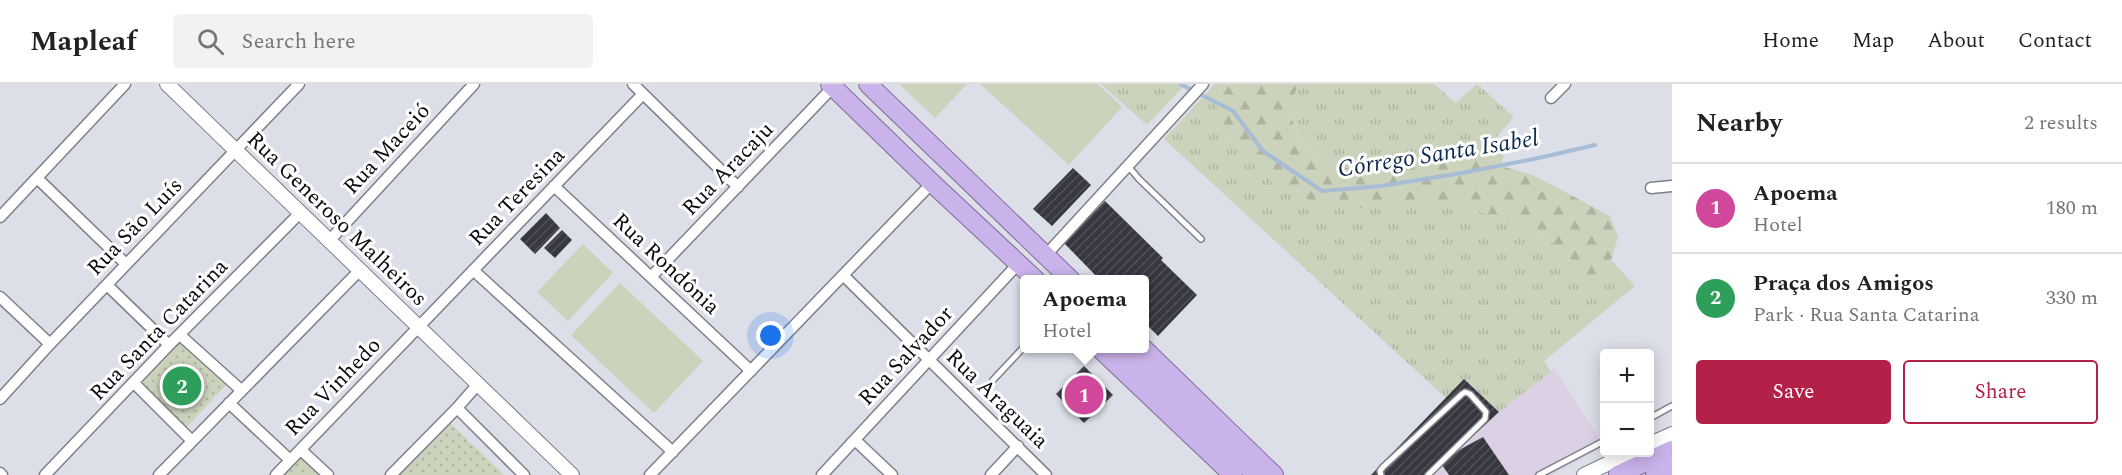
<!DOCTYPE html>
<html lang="en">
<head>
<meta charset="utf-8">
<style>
  body { margin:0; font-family:Spectral,serif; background:#f2f2f2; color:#222 }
  .controls { position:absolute; right:18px; bottom:18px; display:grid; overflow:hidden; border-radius:6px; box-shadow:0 3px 15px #0003 }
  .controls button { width:54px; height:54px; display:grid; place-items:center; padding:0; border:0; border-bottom:2px solid #e0e0e0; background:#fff; color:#222; font:30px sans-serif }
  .you { position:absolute; left:771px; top:252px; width:21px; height:21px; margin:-15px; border:4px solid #fff; border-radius:50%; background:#1a73e8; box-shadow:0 0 0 9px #1a73e833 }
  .badge { display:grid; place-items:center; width:39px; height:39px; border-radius:50%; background:#b32149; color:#fff; font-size:20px; font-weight:700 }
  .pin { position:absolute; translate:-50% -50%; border:3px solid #fff; box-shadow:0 2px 6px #0006 }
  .popup { position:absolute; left:1020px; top:191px; width:129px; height:78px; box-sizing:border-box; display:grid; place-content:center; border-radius:6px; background:#fff; filter:drop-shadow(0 2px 4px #0005); font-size:20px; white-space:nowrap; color:#767676 }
  .popup b { font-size:22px; color:#222 }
  .popup::after { content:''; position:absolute; left:50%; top:100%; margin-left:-12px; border:12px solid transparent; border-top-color:#fff }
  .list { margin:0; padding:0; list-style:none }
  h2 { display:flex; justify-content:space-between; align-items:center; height:78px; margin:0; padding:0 24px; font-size:26px }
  h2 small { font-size:20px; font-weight:400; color:#767676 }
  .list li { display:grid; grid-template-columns:39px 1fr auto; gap:18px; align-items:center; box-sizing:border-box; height:90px; padding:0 24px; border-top:2px solid #e0e0e0 }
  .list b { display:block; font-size:22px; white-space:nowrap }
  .list p { margin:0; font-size:20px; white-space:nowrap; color:#767676 }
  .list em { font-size:20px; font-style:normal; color:#767676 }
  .actions { display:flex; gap:12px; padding:18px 24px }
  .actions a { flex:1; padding:14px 0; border:2px solid #b32149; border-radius:6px; text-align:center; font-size:21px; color:#b32149 }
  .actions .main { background:#b32149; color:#fff }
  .icon { flex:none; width:33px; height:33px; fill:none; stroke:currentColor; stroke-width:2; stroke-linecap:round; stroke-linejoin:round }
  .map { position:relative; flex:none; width:1672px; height:391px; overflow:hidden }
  header { display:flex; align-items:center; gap:36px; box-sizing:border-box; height:84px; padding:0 30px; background:#fff; border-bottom:2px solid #e0e0e0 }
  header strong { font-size:28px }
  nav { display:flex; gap:33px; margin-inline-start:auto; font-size:21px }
  .search { width:420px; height:54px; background:#f2f2f2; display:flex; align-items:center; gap:15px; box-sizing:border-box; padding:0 21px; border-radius:6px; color:#767676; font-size:22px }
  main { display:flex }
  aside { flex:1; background:#fff }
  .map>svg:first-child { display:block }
  .industrial { fill:#dbd0e4 }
  .grass { fill:url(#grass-tufts) }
  .forest { fill:url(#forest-firs) }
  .park { fill:url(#park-dots) }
  .pitch { fill:#ccd3bc }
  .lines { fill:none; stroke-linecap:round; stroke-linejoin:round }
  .stream { stroke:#a7bcd5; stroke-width:4 }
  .building { fill:url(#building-hatch) }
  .service-casing { stroke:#7e8089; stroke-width:8 }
  .minor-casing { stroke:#7e8089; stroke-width:13 }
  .tertiary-casing { stroke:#7e8089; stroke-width:16 }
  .trunk-casing { stroke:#7f6c99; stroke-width:20 }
  .service { stroke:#fff; stroke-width:5 }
  .minor { stroke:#fff; stroke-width:10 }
  .tertiary { stroke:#fff; stroke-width:14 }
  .trunk { stroke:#cab2ea; stroke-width:18 }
  .labels { text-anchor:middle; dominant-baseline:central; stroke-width:6; stroke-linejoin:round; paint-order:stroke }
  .street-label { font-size:22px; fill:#0b0c0f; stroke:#fff }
  .water-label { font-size:24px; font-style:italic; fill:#0b2b4d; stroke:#fff }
</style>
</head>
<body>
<header>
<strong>Mapleaf</strong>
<div class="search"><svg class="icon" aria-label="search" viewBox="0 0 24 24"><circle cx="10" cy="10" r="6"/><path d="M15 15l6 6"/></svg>Search here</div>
<nav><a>Home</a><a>Map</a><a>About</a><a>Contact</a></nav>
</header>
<main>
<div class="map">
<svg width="1672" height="391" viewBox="0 0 1672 391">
  <defs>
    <pattern id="grass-tufts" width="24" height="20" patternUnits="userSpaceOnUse" patternTransform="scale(1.5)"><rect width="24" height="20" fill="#ccd3bc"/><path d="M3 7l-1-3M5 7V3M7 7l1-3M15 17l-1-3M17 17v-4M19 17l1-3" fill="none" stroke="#aeb4a0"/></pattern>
    <pattern id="forest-firs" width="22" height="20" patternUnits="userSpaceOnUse" patternTransform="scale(1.5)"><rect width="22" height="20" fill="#ccd3bc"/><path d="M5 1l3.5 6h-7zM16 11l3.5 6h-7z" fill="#aeb4a0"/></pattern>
    <pattern id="park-dots" width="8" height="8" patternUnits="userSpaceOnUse" patternTransform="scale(1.5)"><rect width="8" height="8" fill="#ccd3bc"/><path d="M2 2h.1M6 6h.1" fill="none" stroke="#aeb4a0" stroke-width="1.8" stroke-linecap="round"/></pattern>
    <pattern id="building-hatch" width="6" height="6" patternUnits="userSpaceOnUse" patternTransform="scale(1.5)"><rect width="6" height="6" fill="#36373f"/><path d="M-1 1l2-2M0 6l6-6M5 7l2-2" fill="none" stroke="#505057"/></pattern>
  </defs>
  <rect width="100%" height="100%" fill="#dcdee8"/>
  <!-- industrial -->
  <path class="industrial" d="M1554,284L1604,362L1552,391H1431L1499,328Z"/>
  <!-- grass -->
  <path class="grass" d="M1101,0H1186L1147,41Z
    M1215,0H1230L1216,18L1225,51L1253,76L1275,101L1306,115L1380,124L1407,117L1450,119L1482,128L1526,145L1552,158L1571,177L1598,191L1611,176L1635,202L1544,277L1551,288L1499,328L1464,295L1446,314L1164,55Z
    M1298,0H1434L1456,19L1477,0L1514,33L1495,55L1505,66L1501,82L1486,66L1423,65L1374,82L1347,84L1317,72L1297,50L1289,27Z"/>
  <!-- forest -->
  <path class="forest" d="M1230,0H1298L1289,27L1297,50L1317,72L1346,84L1374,82L1423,65L1486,66L1501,82L1533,91L1610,132L1618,153L1611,176L1598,191L1585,190L1552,158L1526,145L1482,128L1450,119L1407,117L1380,124L1344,125L1306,115L1274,101L1253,76L1225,51L1217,40L1215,18Z"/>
  <!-- park -->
  <path class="park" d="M181,257L226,301L183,347L139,303Z
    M449,338L504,391H396Z
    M300,373L320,391H281Z"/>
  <!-- pitch -->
  <path class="pitch" d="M899,0H967L935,34Z
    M980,0H1098L1122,23L1069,81Z
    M583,160L613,189L568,237L537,208Z
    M620,199L703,277L654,329L571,251Z"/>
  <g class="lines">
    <!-- stream -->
    <path class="stream" d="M1180,0L1233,27L1263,67L1322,107L1381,102L1462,89L1534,75L1595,61"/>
  </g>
  <!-- building -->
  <path class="building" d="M1073,84L1091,101L1052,142L1033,125Z
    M1105,117L1163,174L1161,176L1197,211L1158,252L1144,238V196H1100L1064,159Z
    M546,129L560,144L535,170L520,155Z
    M562,146L572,156L555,174L544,164Z
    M1084,282L1113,311L1084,339L1056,310Z
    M1464,295L1499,328L1447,376L1461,365L1483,353L1509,391H1449L1442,381L1431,391H1371Z"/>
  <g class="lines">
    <!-- service casing -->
    <g class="service-casing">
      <path id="service" d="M1128,82L1139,95L1201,155
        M993,296L1024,263
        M1650,334L1672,322
        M1381,391L1380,387L1383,383L1462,310L1465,308L1470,310L1486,328L1485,335L1428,391
        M1539,391L1604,357"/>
    </g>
    <!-- minor casing -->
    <g class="minor-casing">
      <path id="minor" d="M633,0L738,103
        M1551,14L1565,0
        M37,94L126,180
        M554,102L751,287
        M1651,104L1672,102
        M0,133L125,0
        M329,157L474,0
        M1046,171L1203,0
        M473,186L673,368
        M843,191L1046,391
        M651,193L833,3
        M107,201L169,261
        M0,213L50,260
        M180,251L241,306
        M134,299L191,356
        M0,315L50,260L299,0
        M229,319L290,376
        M457,324L524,391
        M855,356L892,391
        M301,366L328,391
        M0,389L2,391
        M45,391L169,261L300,129
        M159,391L360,186
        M276,391L643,10
        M391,391L457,324L478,300
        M650,391L932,99
        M822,391L1018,180
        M991,391L1018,362"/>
    </g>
    <!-- tertiary casing -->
    <g class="tertiary-casing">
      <path id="tertiary" d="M167,0L572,391
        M1650,360L1672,350
        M1584,391L1632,368"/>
    </g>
    <!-- trunk casing -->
    <g class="trunk-casing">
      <path id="trunk" d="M830,0L932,99L1036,196
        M868,0L1071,196
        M1099,264L1233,391
        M1116,264L1212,348L1256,391
        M1143,264L1274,391
        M1618,391L1672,366
        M1655,391L1672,383"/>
    </g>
    <!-- service -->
    <use href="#service" class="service"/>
    <!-- minor -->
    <use href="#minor" class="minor"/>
    <!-- tertiary -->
    <use href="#tertiary" class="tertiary"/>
    <!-- trunk -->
    <use href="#trunk" class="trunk"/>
  </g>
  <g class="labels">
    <!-- street labels -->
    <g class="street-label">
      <text transform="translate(387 65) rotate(-47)">Rua Maceió</text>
      <text transform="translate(728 85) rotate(-46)">Rua Aracaju</text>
      <text transform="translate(517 113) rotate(-46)">Rua Teresina</text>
      <text transform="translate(337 135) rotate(44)">Rua Generoso Malheiros</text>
      <text transform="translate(135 143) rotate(-46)">Rua São Luís</text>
      <text transform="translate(666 180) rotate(43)">Rua Rondônia</text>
      <text transform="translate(159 246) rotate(-46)">Rua Santa Catarina</text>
      <text transform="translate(906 272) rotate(-47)">Rua Salvador</text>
      <text transform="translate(333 303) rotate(-46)">Rua Vinhedo</text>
      <text transform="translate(997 315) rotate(44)">Rua Araguaia</text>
    </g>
    <!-- water labels -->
    <g class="water-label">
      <text transform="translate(1438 70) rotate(-9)">Córrego Santa Isabel</text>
    </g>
  </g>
</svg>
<div class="controls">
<button>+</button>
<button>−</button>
</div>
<div class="you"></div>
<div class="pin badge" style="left:1084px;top:311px;background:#d1479c">1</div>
<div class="popup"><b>Apoema</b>Hotel</div>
<div class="pin badge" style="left:182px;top:302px;background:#2e9e5b">2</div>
</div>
<aside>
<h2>Nearby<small>2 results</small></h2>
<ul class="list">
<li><span class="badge" style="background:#d1479c">1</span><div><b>Apoema</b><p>Hotel</p></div><em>180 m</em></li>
<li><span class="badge" style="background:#2e9e5b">2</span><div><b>Praça dos Amigos</b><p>Park · Rua Santa Catarina</p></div><em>330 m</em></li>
</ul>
<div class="actions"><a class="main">Save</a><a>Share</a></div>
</aside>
</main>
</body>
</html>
